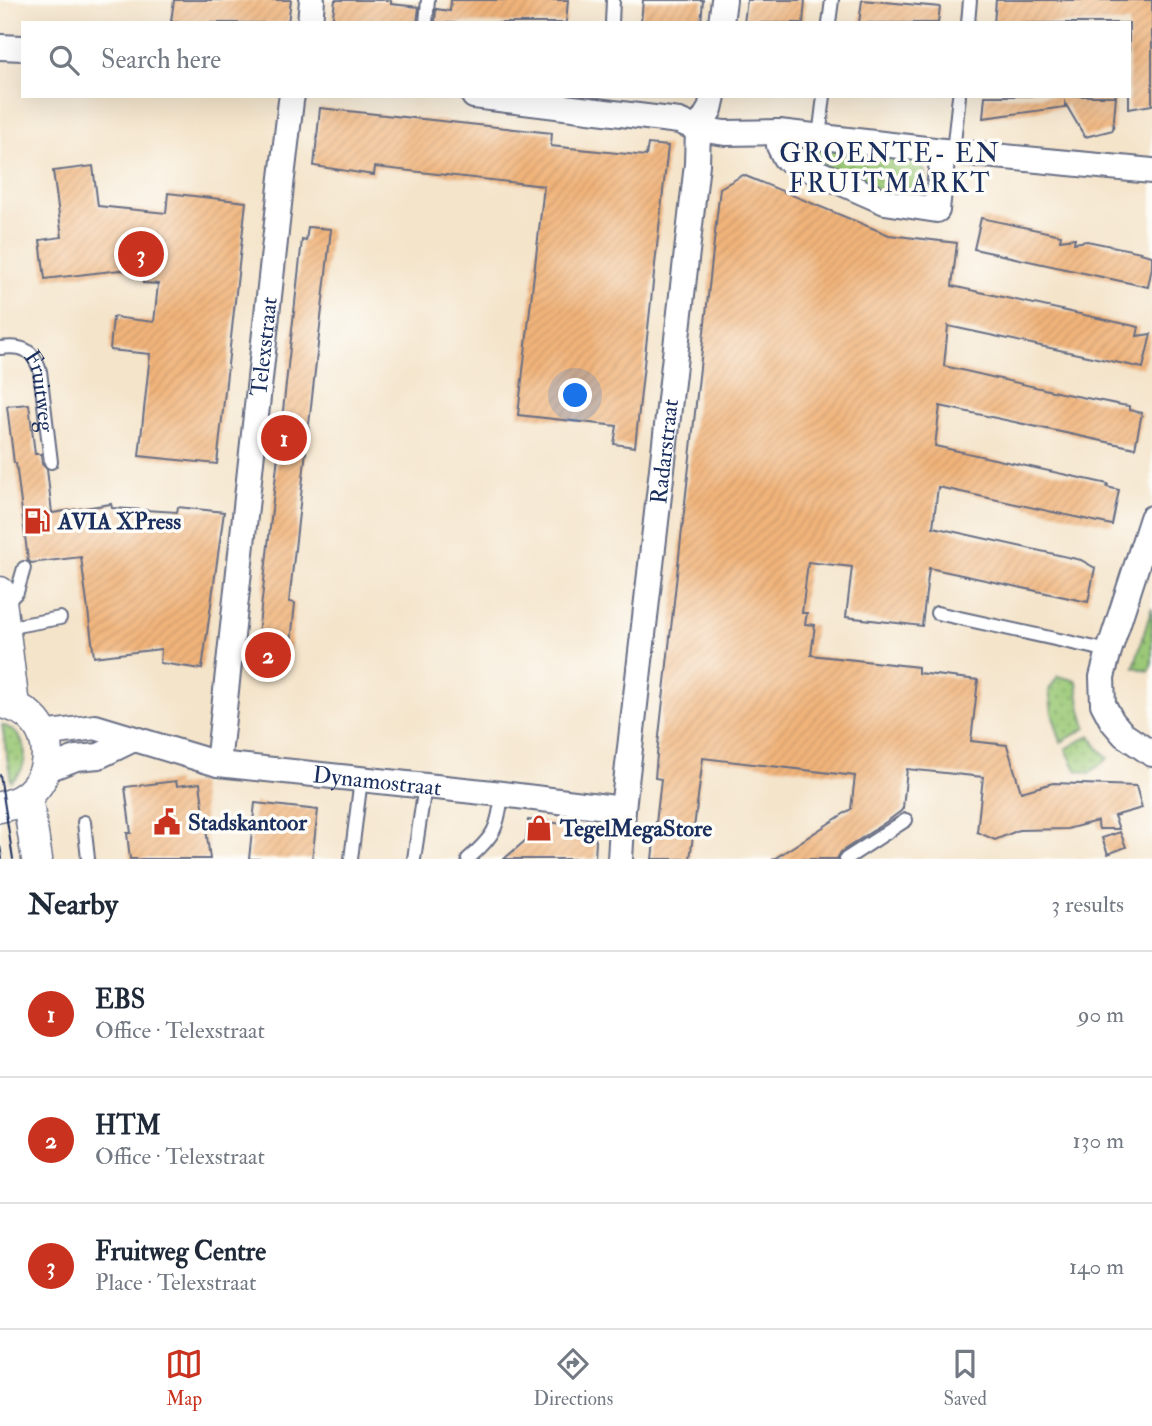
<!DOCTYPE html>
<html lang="en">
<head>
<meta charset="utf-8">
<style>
  body { margin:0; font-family:"IM FELL Double Pica",serif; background:#f2f2f3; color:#1f2937 }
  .you { position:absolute; left:576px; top:396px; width:24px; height:24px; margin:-18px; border:5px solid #fff; border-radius:50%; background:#1a73e8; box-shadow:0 0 0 10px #1a73e833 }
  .badge { display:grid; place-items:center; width:46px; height:46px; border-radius:50%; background:#c8321e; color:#fff; font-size:23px; font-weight:700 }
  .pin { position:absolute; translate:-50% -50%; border:4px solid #fff; box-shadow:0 2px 7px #0006 }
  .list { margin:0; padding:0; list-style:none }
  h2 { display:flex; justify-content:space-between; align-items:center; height:91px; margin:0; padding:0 28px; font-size:30px }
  h2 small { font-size:23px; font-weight:400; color:#747a83 }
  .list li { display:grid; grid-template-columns:46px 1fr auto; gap:21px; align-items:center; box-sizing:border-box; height:126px; padding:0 28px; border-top:2px solid #e0e1e3 }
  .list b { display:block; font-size:26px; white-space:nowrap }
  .list p { margin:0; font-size:23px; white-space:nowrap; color:#747a83 }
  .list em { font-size:23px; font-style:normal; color:#747a83 }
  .icon { flex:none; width:38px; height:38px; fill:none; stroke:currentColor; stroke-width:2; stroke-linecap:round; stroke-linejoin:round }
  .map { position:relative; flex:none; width:1152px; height:859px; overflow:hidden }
  .search { position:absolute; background:#fff; box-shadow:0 7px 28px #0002; left:21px; right:21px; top:21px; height:77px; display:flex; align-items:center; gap:18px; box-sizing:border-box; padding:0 24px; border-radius:0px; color:#747a83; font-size:26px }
  .sheet { height:469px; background:#fff }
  nav { display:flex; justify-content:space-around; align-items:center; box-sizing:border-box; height:98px; border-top:2px solid #e0e1e3; background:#fff; font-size:19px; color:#747a83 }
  nav a { display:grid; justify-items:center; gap:4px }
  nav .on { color:#c8321e }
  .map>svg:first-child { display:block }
  .grass { fill:url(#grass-dots); stroke:#5b7c6a; stroke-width:2 }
  .building { fill:url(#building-hatch) }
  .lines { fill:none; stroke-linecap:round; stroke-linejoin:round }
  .service-casing { stroke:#676e84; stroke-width:16 }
  .minor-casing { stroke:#676e84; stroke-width:28 }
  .tertiary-casing { stroke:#676e84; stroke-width:33 }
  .service { stroke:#fff; stroke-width:12 }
  .minor { stroke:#fff; stroke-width:24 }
  .tertiary { stroke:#fff; stroke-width:30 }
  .tram { stroke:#1b2f5e; stroke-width:2 }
  .labels { text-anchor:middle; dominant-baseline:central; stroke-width:7; stroke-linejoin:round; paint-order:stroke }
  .street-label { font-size:23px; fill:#1b2f5e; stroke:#fdfcf7 }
  .poi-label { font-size:23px; font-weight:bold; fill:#1b2f5e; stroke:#fdfcf7; text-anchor:start }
  .quarter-label { font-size:26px; letter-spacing:2px; fill:#1b2f5e; stroke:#fdfcf7 }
</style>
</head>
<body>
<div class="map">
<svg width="1152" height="859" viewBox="0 0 1152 859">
  <defs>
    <pattern id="grass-dots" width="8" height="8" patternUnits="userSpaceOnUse" patternTransform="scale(1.75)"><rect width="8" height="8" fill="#9bc977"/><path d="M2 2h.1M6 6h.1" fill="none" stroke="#7ea465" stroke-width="1.8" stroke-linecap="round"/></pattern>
    <pattern id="building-hatch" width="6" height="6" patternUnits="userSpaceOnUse" patternTransform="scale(1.75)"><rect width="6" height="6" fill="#f1b47a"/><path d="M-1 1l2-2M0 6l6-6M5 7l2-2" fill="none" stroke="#ce9b6c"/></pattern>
  </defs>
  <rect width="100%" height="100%" fill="#fdfcf7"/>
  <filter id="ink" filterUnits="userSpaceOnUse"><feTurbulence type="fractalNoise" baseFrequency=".0143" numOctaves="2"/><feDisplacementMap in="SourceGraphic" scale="14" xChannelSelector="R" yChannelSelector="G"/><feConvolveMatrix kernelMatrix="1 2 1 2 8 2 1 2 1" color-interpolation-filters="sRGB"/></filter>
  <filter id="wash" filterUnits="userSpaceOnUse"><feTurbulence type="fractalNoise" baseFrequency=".00686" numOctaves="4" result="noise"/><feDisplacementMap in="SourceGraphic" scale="28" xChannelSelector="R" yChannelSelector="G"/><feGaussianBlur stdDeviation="1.57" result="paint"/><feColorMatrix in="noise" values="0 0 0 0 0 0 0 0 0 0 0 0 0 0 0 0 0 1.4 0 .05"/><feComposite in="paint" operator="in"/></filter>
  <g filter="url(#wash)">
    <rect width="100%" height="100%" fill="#f4e4ca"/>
    <!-- grass -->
    <path class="grass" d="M798,146L916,159C930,171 928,188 910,195C905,197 899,196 893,196L793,151L794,147Z
      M1152,607V662L1149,671L1134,667Z
      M1058,676L1077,681L1080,706L1086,728L1061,742L1052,713L1049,690Z
      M2,725C28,733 33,766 11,781Z
      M1090,735L1099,749L1108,758L1090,773L1076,770L1066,749Z"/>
    <g id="blocks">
      <!-- building -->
      <path class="building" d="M174,0H291L288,23H188L171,21Z
        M335,0H391V4L419,7L417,23H332Z
        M451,0H568L566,23H435L436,9L450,11Z
        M643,0H703L701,23H641Z
        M747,0H805L803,23H744Z
        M862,0L940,7L938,23H859Z
        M996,0H1152V105L1129,109V23H994Z
        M985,96H1116L1113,130L1085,137L1065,103V107L983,118Z
        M320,108L552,133L551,146L646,156L648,144L668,146L635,447L614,444L617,426L518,415L544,186L375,167L374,175L314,166Z
        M93,166L98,206L166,213L168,193L246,202L217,464L139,456L150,354L110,350L113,317L154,322L158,284L143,283L144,273L120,270L45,279L40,240L62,237L53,171Z
        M743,175L889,235L957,243L952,286L1139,327L1137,336L1151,334L1143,368L948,326L944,366L1061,393L1122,405L1129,406V410L1142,413L1135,448L940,406L935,446L1108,484L1107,487L1119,490L1112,525L938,487L933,527L1081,560L1095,568L1088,602L929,568L922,626L846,617L852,567L808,562L802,613H807L805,624L815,625L811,655L918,667V673L978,680L971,741L1007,745L1021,792L1053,783L1136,786L1142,808L1114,816L1119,829H1099L1097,821L1067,829L1019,830L995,840L977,832L983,777L907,769L903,808L901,811L889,820L841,852L837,859H774L851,809L855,776L703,758L690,859H652L661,779L655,778L657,754L720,188Z
        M981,218L1061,235L1060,240L1075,238L1074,243L1087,241L1141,252L1140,253L1152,256V267L1148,287L974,249Z
        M308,227L331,229L289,602L295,603L289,662L278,673L254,671L302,240L306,241Z
        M29,404L35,454H41L42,464L47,469L52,513L111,504L112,508L177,512L178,507L224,512L202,669L160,663L161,649L94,657L81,557L31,563L28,560L16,463H14L7,406Z
        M176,781L177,786L200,783L210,859H130L127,833H131L125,787Z
        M255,803L318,810L312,859H249Z
        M528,820L582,826L588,829L592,832L596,841L595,859H504L526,840Z
        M1120,832L1126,847L1108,854L1102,838Z"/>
    </g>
  </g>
  <g filter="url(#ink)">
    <use href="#blocks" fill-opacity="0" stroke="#676e84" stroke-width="2"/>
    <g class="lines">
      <!-- service casing -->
      <g class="service-casing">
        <g id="service">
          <path d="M426,23L428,0"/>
          <path d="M612,23L613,0"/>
          <path d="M829,23L832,0"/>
          <path d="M968,23L970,0"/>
          <path d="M819,137L824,96"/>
          <path d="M953,152L959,96"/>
          <path id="s1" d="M0,348C22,345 33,349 40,371L51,462"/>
          <path d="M5,604L17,592L24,568"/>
          <path d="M937,613L1109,651"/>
          <path d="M5,628L60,618"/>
          <path d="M84,822L88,859"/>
          <path d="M351,859L361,779"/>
          <path d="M414,859L425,786"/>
          <path d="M468,859C494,836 498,829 502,794"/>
          <path d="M846,859L906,820"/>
        </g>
      </g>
      <!-- minor casing -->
      <g class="minor-casing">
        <g id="minor">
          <path d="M310,23L312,0"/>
          <path d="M721,23L724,0"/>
          <path d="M0,47L23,48"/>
          <path d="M474,96L679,121L698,129L725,133L779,132L943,151L1152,171"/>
          <path d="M779,132V146L785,158L885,202L937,210L943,151"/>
          <path d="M1152,518L1109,651L1102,677L1103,704L1112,721L1124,735L1152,754"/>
          <path id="s2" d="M43,734L95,727L218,764L502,794L623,809"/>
          <path id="s3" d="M218,764L281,186L291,101L292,96"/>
          <path d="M45,770L76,758L99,756L134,739"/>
          <path id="s4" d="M620,859L623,809L697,164L698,129L710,109L713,96"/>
        </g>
      </g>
      <!-- tertiary casing -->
      <g class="tertiary-casing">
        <path id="tertiary" d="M0,592L14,706
          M0,703C63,712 62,797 0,807
          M27,796L37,859"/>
      </g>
      <!-- service -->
      <use href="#service" class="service"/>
      <!-- minor -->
      <use href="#minor" class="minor"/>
      <!-- tertiary -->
      <use href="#tertiary" class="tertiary"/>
      <!-- tram -->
      <path class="tram" d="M0,775L13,859
        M0,846L2,859"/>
    </g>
  </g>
  <!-- icons -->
  <defs>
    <g id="fuel-bare" transform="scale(2.1)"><path d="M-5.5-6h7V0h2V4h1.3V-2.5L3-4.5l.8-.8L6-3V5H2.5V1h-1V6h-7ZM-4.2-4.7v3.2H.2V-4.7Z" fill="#c8321e" stroke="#fdfcf7" stroke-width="2.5" paint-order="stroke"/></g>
    <g id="civic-bare" transform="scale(2.1)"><path d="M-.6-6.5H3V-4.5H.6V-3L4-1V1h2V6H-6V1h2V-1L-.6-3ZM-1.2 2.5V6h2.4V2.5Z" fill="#c8321e" stroke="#fdfcf7" stroke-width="2.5" paint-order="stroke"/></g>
    <g id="shop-bare" transform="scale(2.1)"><path d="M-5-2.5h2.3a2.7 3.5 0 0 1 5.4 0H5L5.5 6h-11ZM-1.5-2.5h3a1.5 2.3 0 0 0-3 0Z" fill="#c8321e" stroke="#fdfcf7" stroke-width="2.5" paint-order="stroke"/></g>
  </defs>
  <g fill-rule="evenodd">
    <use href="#fuel-bare" x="37" y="521"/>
    <use href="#civic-bare" x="167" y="822"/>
    <use href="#shop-bare" x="539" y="828"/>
  </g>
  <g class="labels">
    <!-- street labels -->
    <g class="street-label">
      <text stroke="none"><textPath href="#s3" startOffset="420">Telexstraat</textPath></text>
      <text stroke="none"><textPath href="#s1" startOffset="72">Fruitweg</textPath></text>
      <text stroke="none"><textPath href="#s4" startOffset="410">Radarstraat</textPath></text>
      <text stroke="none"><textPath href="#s2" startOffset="341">Dynamostraat</textPath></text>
    </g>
    <!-- poi labels -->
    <g class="poi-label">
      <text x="58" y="521">AVIA XPress</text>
      <text x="188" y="822">Stadskantoor</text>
      <text x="560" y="828">TegelMegaStore</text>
    </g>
    <!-- quarter labels -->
    <g class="quarter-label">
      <text x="890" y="154">GROENTE- EN<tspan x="890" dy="30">FRUITMARKT</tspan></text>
    </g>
  </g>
</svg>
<div class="you"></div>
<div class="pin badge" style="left:284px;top:438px">1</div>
<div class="pin badge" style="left:268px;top:655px">2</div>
<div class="pin badge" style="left:141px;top:254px">3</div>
<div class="search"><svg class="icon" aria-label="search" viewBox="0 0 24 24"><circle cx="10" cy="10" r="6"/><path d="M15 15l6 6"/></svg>Search here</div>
</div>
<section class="sheet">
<h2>Nearby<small>3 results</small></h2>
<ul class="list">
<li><span class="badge">1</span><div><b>EBS</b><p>Office · Telexstraat</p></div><em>90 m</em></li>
<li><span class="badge">2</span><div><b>HTM</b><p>Office · Telexstraat</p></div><em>130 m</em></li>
<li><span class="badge">3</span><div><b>Fruitweg Centre</b><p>Place · Telexstraat</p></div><em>140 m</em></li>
</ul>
</section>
<nav>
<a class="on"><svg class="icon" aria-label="map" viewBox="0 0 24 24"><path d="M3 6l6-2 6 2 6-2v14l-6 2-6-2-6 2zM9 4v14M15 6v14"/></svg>Map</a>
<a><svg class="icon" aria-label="directions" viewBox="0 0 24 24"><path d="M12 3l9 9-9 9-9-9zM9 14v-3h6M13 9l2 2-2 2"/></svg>Directions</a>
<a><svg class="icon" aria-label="saved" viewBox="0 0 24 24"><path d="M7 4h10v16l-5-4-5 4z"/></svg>Saved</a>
</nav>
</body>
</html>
